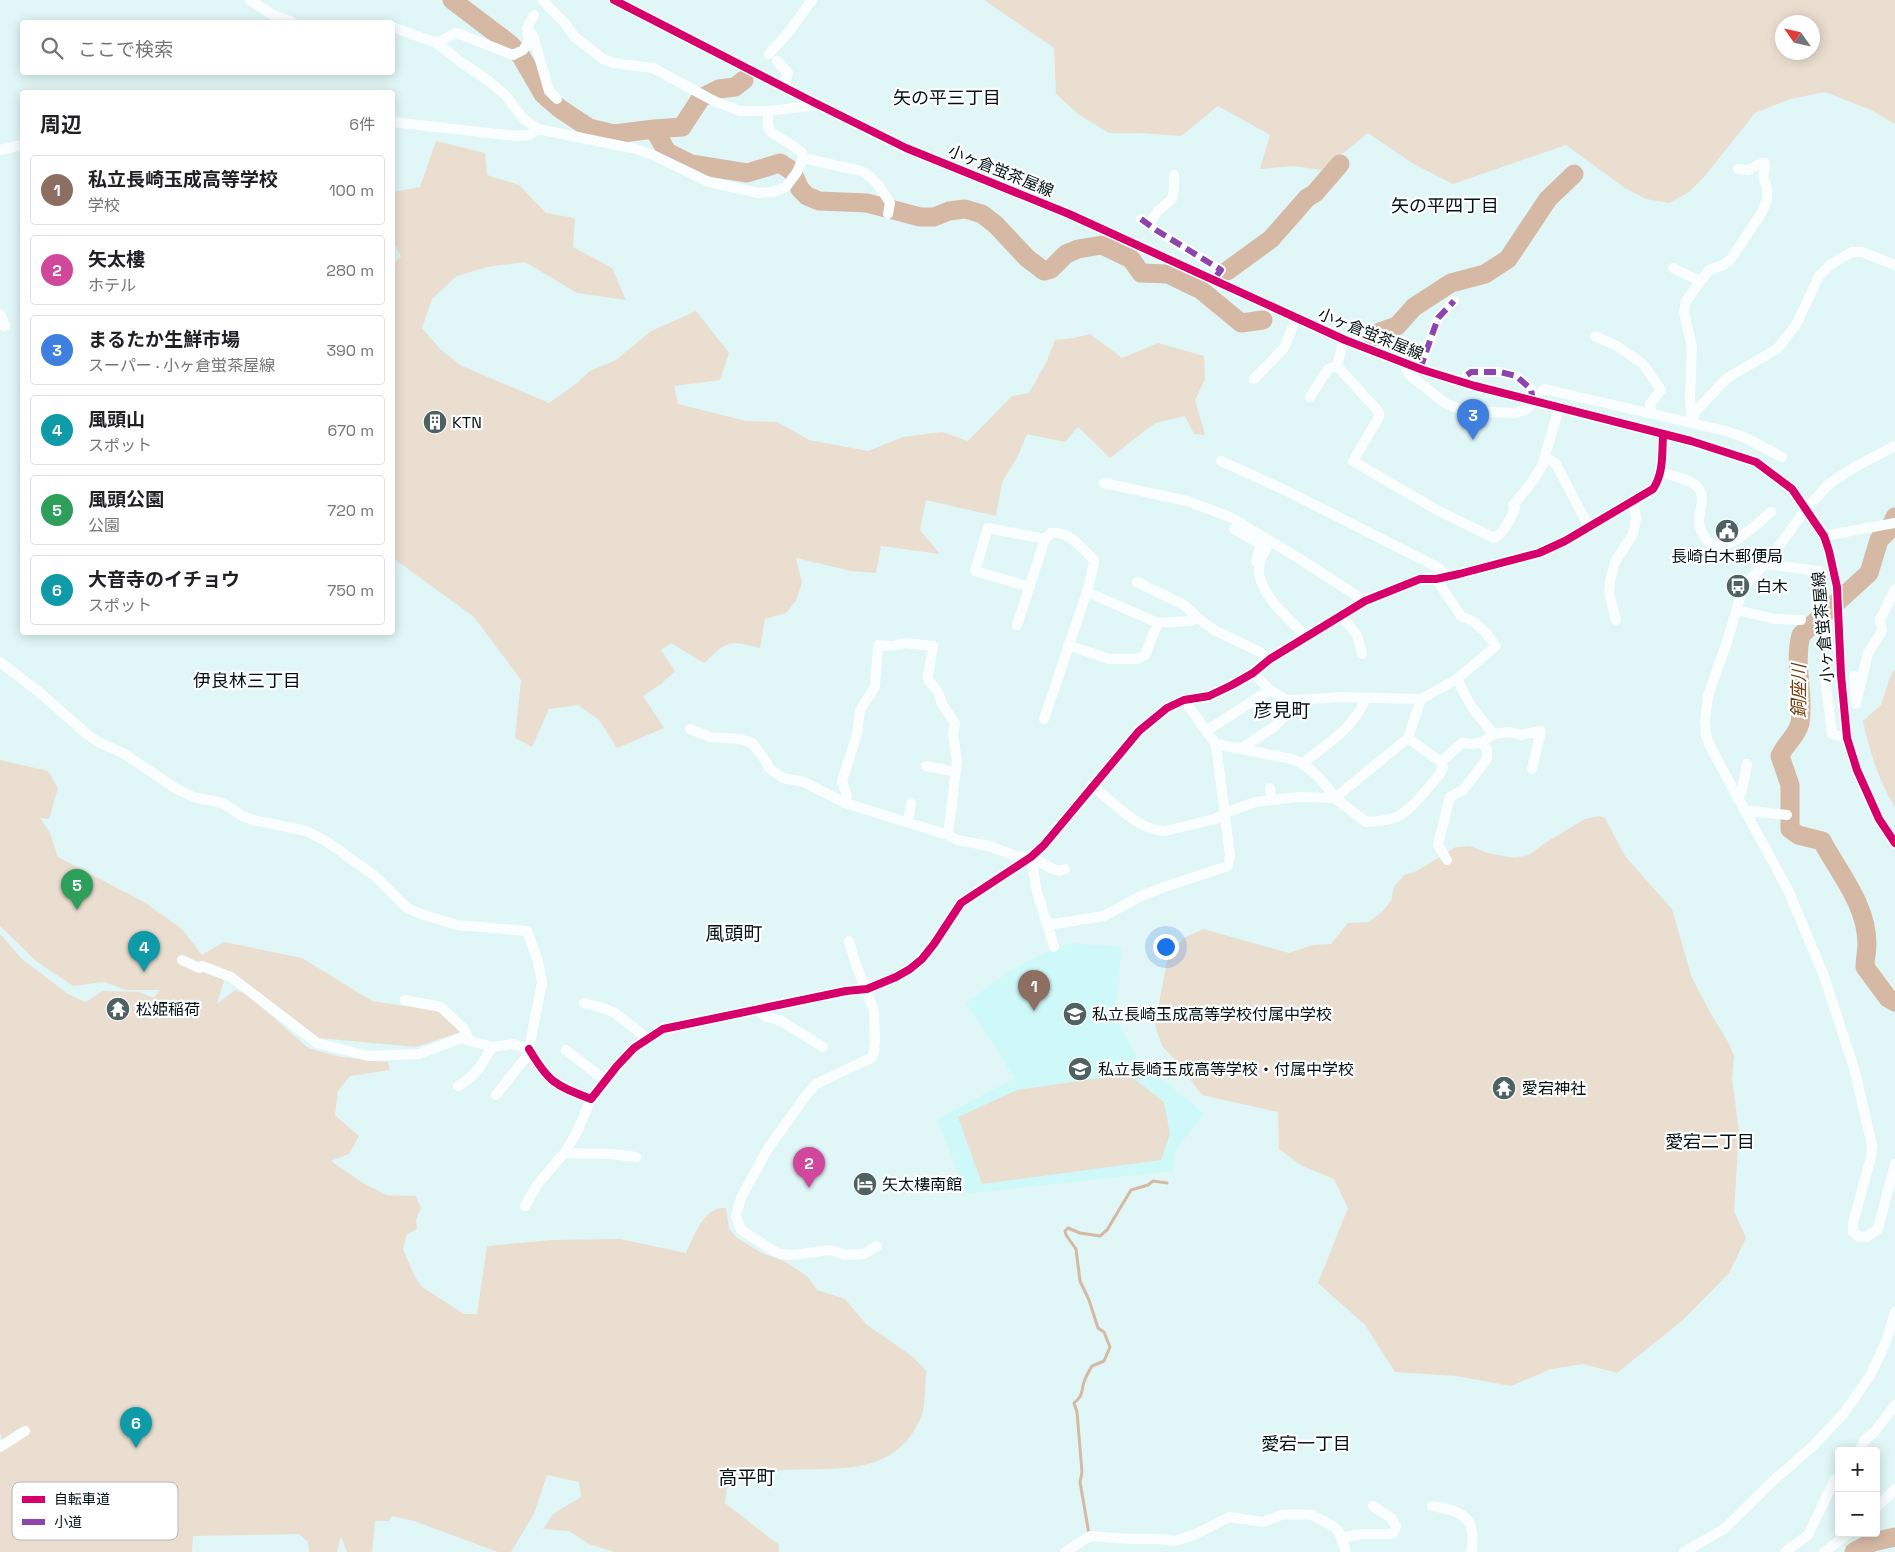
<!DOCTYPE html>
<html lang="ja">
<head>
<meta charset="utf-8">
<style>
  body { margin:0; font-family:"Space Grotesk","Noto Sans JP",sans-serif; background:#f6f6f6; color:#202124 }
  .controls { position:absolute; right:15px; bottom:15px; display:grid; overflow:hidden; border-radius:5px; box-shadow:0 2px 12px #0003 }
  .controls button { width:45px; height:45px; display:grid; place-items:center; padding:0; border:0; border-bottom:1px solid #e0e0e0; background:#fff; color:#202124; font:25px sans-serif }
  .compass { position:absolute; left:1775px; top:15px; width:45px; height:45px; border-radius:50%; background:#fff; box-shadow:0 2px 12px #0003; rotate:304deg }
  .you { position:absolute; left:1165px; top:946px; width:18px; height:18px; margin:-12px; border:4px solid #fff; border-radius:50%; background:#1a73e8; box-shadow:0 0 0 8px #1a73e833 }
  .badge { display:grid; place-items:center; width:32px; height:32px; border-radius:50%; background:#506162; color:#fff; font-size:16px; font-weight:700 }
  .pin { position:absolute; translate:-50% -41px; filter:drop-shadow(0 1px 2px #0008) }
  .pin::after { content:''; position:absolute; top:26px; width:18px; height:15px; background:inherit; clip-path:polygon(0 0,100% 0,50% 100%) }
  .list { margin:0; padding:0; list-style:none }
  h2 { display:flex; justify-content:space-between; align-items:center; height:65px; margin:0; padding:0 20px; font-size:21px }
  h2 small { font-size:16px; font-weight:400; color:#757577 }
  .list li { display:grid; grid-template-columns:32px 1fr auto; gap:15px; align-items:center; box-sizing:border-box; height:70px; margin:0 10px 10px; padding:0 10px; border:1px solid #e0e0e0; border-radius:5px }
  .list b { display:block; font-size:19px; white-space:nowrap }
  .list p { margin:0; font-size:16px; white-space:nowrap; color:#757577 }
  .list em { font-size:16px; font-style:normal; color:#757577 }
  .icon { flex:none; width:28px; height:28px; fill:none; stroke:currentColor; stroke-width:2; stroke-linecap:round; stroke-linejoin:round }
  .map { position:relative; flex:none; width:1895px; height:1552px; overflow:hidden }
  .search { position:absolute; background:#fff; box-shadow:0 2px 12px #0003; left:20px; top:20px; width:375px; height:55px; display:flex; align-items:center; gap:12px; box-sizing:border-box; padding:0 18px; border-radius:5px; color:#757577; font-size:19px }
  .panel { position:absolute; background:#fff; box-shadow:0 2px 12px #0003; left:20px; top:90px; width:375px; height:545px; border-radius:5px }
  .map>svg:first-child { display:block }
  .built { fill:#cff9f9 }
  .green { fill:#eaded1; fill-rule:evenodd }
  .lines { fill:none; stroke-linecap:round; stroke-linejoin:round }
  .stream { stroke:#d5b9a5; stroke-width:3 }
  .river { stroke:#d5b9a5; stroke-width:19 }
  .minor { stroke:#fafefe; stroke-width:10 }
  .quiet { stroke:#8e44ad; stroke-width:6; stroke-dasharray:12 6; stroke-linecap:butt }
  .cycleway-casing { stroke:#fff; stroke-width:11 }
  .cycleway { stroke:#d6006c; stroke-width:8 }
  .labels { text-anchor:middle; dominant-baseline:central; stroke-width:4.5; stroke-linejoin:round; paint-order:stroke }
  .street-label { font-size:16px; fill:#021112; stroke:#fff }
  .poi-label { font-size:16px; fill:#021112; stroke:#fff; text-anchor:start }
  .neighbourhood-label { font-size:18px; fill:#021112; stroke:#fff }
  .water-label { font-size:18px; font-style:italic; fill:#763a0a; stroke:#fff }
  .quarter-label { font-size:19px; fill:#021112; stroke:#fff }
  .key { fill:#fff; stroke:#b3b8b8; stroke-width:1 }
  .key-label { font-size:14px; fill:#021112 }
</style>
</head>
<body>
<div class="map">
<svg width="1895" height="1552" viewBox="0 0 1895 1552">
  <rect width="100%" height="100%" fill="#e1f6f6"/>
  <!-- built -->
  <path class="built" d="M1072,943L1122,947L1115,1017L1139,1059L1204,1114L1176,1151L1173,1171L967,1194L937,1119L1015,1078L966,1003L1008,972L1052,949Z"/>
  <!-- green -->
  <path class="green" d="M984,0H1895V124L1871,110L1825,92L1790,99L1755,113L1704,177L1689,192L1669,203L1646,199L1625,188L1566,145L1453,184L1412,163L1368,133L1322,170L1294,166L1260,169L1270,135L1218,106L1181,136L1141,133H1109L1078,114L1056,94L1054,48ZM1782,22H1812V52H1782Z
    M436,141L485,153L487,175L519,185L546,213L575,218L573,247L612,268L626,300L577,293L525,262L487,267L457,276L432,299L422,328L441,350L462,366L549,403L577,383L590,371L616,360L651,331L696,311L729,353L720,380L674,386L678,404L746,421L777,422L809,440L868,451L903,437L942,432L968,441L1012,396L1029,393L1047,361L1055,340L1074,338L1090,334L1122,358L1158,343L1204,356L1205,379L1195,400L1205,435L1194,434L1185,416L1155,423L1110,458L1078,427L1065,442L1027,434L1018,456L1002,482L996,516L926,500L920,530L940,554L881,546L876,573L851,571L796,558L802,582L796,601L786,613L765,619L760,648C728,640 728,640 704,663L671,643L661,650L675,671L661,684L643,696L664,728L617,748L599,720L578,705L549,709L532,747L515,738L521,680L474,617L393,558L392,264L401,257L393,240V192L420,187Z
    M1895,669V807C1878,780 1870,752 1863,721L1881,705L1890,677Z
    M0,760L48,771L58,788L49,819L40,818L50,833L58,857L144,902L182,929L202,955L224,942L302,958L372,1001L437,1011L461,1032L416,1047L319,1038L232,973L211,975L224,980L217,1004L235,990L247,994L308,1048L341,1057L388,1062L390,1070L350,1076L338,1091L335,1115L359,1136L349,1154L331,1161L363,1183L386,1195L416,1196L421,1208L416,1220L417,1229L407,1234L403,1249L415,1277L422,1287L464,1314H477L487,1246L552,1240L620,1239L686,1253C694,1237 703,1206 726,1208L729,1229L737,1238L762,1253L784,1261L807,1276L817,1290L845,1299L866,1324L913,1357L926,1371C925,1384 926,1408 920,1420C889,1485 822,1463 766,1472C752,1474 739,1481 727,1488L725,1503L779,1545V1552H614L589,1544L569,1531L543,1529L553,1514L581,1497L579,1482L547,1475L534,1514L511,1552H498L414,1521L392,1516L389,1521H375L372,1552H347L341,1536L337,1552H309L308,1542L299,1534L193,1536L192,1552H0V1449L5,1445L0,1433V934L22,959L68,994L85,1002L103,991L139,992L154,998L160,990H127L104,982L73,986L36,961L0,926Z
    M1599,816L1605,818L1625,856L1672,909L1692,978L1710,1012L1728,1042L1734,1056L1732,1079L1739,1131L1734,1211L1746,1238L1729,1273L1683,1320L1617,1373L1583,1364L1551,1369L1511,1386L1456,1376L1395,1372L1365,1325L1318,1283L1348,1208L1334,1179L1302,1166L1279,1149L1278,1112L1202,1095L1177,1062L1162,1046L1155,1025L1168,956L1184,938L1203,929L1289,953L1313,945L1331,944L1348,923L1368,922L1381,913L1391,901L1394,887L1404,875L1417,871L1456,847L1470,846L1488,853L1514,858L1529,855L1545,843L1585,819Z
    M1128,1074L1164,1102L1170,1134L1161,1160L982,1184L958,1117L1017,1090Z"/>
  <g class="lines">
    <!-- stream -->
    <path class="stream" d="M1089,1534L1080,1482L1082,1472L1077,1412L1074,1403C1083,1396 1081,1392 1084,1382C1086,1376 1089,1371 1092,1366L1104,1361L1110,1347L1104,1332L1098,1328L1089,1300L1080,1281L1076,1249L1066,1235L1065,1231L1068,1228L1080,1233L1100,1236L1107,1230L1131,1190L1148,1185L1153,1181L1167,1183"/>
    <!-- river -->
    <path class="river" d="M452,0L510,44L521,56L543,94L559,108L589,128L614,134L654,129L682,127L701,98L719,89L735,87L744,80
      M654,129L667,152L691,164L747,173L780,163L792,171L800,189L807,196L819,201L867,203L920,217H934L949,211L965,209L982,214L995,224L1027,258L1044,271L1051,269L1066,254L1078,249L1102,245L1131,259L1141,273L1168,274L1201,290L1241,323L1263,320
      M1227,271L1271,239L1307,198L1315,193L1340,164
      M1373,338L1377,333L1397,326L1414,307L1451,283L1485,274L1508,259L1548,199L1574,174
      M1895,517L1889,530L1879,540L1869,573L1801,635C1793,665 1805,693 1800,723C1797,736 1785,744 1780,756L1790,785V829L1798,835L1822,841C1839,873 1867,905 1867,944C1867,951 1865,959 1865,967L1888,998L1895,1002
      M1854,1552L1873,1542L1895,1537"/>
    <!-- minor -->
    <path class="minor" d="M250,0L273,15L292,22
      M542,0L564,22L574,36L603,59L613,63L653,68L714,101L740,111H768L818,105
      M614,0L809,100L906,148L1069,214L1345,340L1423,370L1475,386L1691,441L1756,462L1792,489L1824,536L1829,551L1837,587L1841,675L1847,738L1857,770L1879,819L1895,843
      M392,27L437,43L462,63L489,81L505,95L524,119L538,129L636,149L653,155L709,182L759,193L773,192L786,187L797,172L803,158L802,153L796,148L771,132L768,127V111
      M531,33L533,36L549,91L557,99
      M437,43L455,33L460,34L513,55L523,50L529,42L527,28L534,15
      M769,54L788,33L812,0
      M777,61L788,73L783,87
      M392,122L516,136L529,135L538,129
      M0,150L22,145
      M803,158L861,171C875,178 882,190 890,203L888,214
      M1141,219L1156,230L1221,270L1214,279
      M1149,224L1158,211L1172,199L1174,188V175
      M1673,268L1700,281
      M0,314L5,326L0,325
      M1595,336L1617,346L1643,364L1661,390L1650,404L1652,413
      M1344,339L1337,366L1379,412V417L1353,461L1437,510L1494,538C1506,531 1510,519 1515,508L1513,505L1532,482L1542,466L1559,408
      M1404,363L1408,373L1411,376L1445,403L1459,409L1471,411L1514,413L1526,410L1544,389L1726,431L1746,438L1782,457
      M1420,369L1438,318L1454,301
      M1467,375L1471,372H1500L1516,376L1531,389L1533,401
      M1254,379L1284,348L1296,318
      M1310,397L1328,369L1337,366
      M1693,420L1695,412L1727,378L1777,349L1796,325L1819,276L1830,265L1852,252H1862L1895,265
      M1692,423L1690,399L1692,347L1684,312L1686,301L1709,270L1723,265L1731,259L1762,212L1767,200V188L1763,176L1765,169V163H1761L1749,170L1738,169
      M1895,446L1853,468L1829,484L1806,509L1771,557L1747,583L1741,594L1728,639L1708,696L1705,721L1706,735L1710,746L1788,890L1824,976L1854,1068L1872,1145L1871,1157L1853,1223V1232L1858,1236L1866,1237L1878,1229L1895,1164
      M1545,457L1556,464L1589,527
      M1221,461L1287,491L1439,568L1445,576
      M1661,472C1672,476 1693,479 1699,489C1706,499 1698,512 1699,523C1700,530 1703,535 1707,540C1722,560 1759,522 1771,512
      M1104,483L1187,501L1230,517L1300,559L1365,601
      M1234,529L1260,544L1256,562
      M1824,536L1895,523
      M1270,542C1266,549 1260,558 1259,567C1256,591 1291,622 1307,637
      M1765,564L1819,571
      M1137,582L1184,605L1198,618L1214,630L1260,652L1270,659
      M1030,587L975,571L988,528L1045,539
      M1087,592L1158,623L1190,621L1198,618
      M1736,610L1775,619L1801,620
      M1341,615L1357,635L1362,654
      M1616,620L1609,593L1610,581L1615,562L1633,534L1636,519L1634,500
      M1017,625L1045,539L1051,533C1070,531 1082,548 1094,560V563L1087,592L1044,719
      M1068,645L1109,659H1137L1145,655L1158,623
      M0,662L39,692L88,735L98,742L123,753L175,788L193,797L223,803L242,816L253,820L306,831L326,841L375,876L407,908L421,914L457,925L527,931L538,961L542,982L529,1049L513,1044L492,1047L461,1038L419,1054L368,1056L317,1043L231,977L202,966L199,968L182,960
      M1824,670L1832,734L1847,738
      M1253,673L1270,690
      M1854,676L1856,704L1868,653L1882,631L1880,620L1895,589
      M1184,700L1216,744L1292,759C1311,766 1324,782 1335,798L1408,738L1421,699
      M690,729L710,737L740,739L752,743L765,760L769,768L783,778L804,782L845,803L948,835L957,840L989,846L1016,856L1031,857L1053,869L1059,871L1065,869
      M1206,731L1270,690L1287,700H1300
      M1493,734L1510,732L1521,735L1541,731L1532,769
      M1241,749L1274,727L1300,700L1340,697L1421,699L1457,679L1496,646L1485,632L1474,622L1461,616L1436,579
      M1441,762L1462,743L1473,744L1482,742
      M1303,763C1326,745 1355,727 1366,698
      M926,766L956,772
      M1092,785C1111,801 1140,832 1165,831L1215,819L1228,812L1255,802L1299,797L1335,798L1366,822C1376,821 1388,821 1397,817C1413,809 1428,787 1440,774L1443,767L1441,762L1408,738
      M1270,788L1271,799
      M1738,799L1742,790L1747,764
      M845,803L847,796L842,781L857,734L860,710L875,687L878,645L892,646L905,643L933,646L928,676L929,681L938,692L942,704L955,723L953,734L957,761L948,835
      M1744,810L1787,815
      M908,822L911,803
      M1031,857L1037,892L1054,947
      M1447,860L1438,845L1450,797L1463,790L1487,759V750L1482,742L1493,734L1471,706L1457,679
      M1047,925L1104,916L1139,897L1164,887L1228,866L1230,856L1228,839L1216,744
      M849,941L855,962L874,1011L875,1041L874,1052L871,1058L816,1084L807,1094L767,1150L741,1198L736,1216L741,1230L774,1251L781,1254L792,1255L830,1250L846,1255L864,1254L877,1246
      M405,1000L441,1007L463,1028L469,1039
      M584,1003L606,1009L615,1013L648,1039
      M758,1009L765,1016L781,1021L823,1047
      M529,1049C549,1083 555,1085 591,1099L617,1066L634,1048L663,1029L846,991L867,989L896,977L910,969L922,959L934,944L961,903L1031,857L1044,845L1139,731L1167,708L1184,700L1209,696L1232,685L1253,673L1270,659L1365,601L1420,579H1436L1459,574L1539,553L1565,541L1653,489C1664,473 1662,452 1663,434
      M566,1050L606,1081
      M458,1086C475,1077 483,1063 492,1047
      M496,1095L530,1052
      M564,1153L611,1154L636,1157
      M525,1206L537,1185L566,1151L577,1132L591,1099
      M0,1447L25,1431
      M1859,1451L1864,1441L1875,1431L1895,1405
      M1432,1506C1462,1511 1478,1517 1471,1552
      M1876,1508L1895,1489
      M1341,1538L1362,1534H1390L1394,1532L1396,1526L1391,1518L1373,1506
      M1065,1552L1090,1536L1130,1539H1158L1175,1541L1196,1534L1229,1517L1263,1522L1281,1515L1296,1514L1312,1515L1333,1526L1339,1532L1346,1552
      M1684,1552L1724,1529L1772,1482L1815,1444L1844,1413L1870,1376L1886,1342L1895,1312
      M1785,1552L1808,1535L1835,1479L1839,1477
      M1824,1552L1849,1533"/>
    <!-- quiet -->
    <path class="quiet" d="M1141,219L1156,230L1221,270L1214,279
      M1420,369L1438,318L1454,301
      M1467,375L1471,372H1500L1516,376L1531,389L1533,401"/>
    <!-- cycleway casing -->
    <g class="cycleway-casing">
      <path id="cycleway" d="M614,0L809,100L906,148L1069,214L1345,340L1423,370L1475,386L1691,441L1756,462L1792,489L1824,536L1829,551L1837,587L1841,675L1847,738L1857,770L1879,819L1895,843
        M529,1049C549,1083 555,1085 591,1099L617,1066L634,1048L663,1029L846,991L867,989L896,977L910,969L922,959L934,944L961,903L1031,857L1044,845L1139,731L1167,708L1184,700L1209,696L1232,685L1253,673L1270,659L1365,601L1420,579H1436L1459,574L1539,553L1565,541L1653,489C1664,473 1662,452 1663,434"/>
    </g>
    <!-- cycleway -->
    <use href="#cycleway" class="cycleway"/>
  </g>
  <!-- icons -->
  <defs>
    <g id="building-disc" transform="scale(1.25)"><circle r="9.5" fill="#506162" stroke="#fff"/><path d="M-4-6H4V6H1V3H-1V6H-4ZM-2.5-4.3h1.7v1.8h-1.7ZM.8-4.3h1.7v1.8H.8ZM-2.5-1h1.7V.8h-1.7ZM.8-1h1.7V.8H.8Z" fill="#fff"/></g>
    <g id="civic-disc" transform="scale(1.25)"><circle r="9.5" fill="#506162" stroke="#fff"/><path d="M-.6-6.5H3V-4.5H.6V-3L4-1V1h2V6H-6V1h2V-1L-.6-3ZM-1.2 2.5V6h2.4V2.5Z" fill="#fff"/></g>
    <g id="bus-disc" transform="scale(1.25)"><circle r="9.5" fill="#506162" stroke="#fff"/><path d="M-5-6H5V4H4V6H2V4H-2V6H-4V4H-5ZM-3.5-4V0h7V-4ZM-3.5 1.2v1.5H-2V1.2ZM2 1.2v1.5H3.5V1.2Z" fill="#fff"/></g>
    <g id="temple-disc" transform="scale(1.25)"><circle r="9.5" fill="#506162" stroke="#fff"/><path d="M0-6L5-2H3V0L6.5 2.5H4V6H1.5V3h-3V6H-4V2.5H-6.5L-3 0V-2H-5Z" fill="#fff"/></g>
    <g id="school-disc" transform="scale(1.25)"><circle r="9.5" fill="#506162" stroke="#fff"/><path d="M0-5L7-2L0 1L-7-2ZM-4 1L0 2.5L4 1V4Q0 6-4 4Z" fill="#fff"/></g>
    <g id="hotel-disc" transform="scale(1.25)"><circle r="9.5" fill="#506162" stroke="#fff"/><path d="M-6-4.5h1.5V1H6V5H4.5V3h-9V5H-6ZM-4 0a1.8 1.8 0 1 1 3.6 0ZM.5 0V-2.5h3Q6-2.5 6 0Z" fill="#fff"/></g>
  </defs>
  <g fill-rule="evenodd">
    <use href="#building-disc" x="435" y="422"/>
    <use href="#civic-disc" x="1727" y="531"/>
    <use href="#bus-disc" x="1738" y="586"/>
    <use href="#temple-disc" x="118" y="1009"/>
    <use href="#school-disc" x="1075" y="1014"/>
    <use href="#school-disc" x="1080" y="1069"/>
    <use href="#temple-disc" x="1504" y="1088"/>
    <use href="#hotel-disc" x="865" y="1184"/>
  </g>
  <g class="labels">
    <!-- street labels -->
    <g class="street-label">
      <text transform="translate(1001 171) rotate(22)">小ヶ倉蛍茶屋線</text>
      <text transform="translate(1371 334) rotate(22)">小ヶ倉蛍茶屋線</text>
      <text transform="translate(1823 627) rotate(-95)">小ヶ倉蛍茶屋線</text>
    </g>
    <!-- poi labels -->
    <g class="poi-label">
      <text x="452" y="422">KTN</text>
      <text x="1727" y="556" text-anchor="middle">長崎白木郵便局</text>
      <text x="1756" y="586">白木</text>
      <text x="136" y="1009">松姫稲荷</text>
      <text x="1092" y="1014">私立長崎玉成高等学校付属中学校</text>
      <text x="1098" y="1069">私立長崎玉成高等学校・付属中学校</text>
      <text x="1522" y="1088">愛宕神社</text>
      <text x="882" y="1184">矢太樓南館</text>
    </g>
    <!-- neighbourhood labels -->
    <g class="neighbourhood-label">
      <text x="947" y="97">矢の平三丁目</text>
      <text x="1445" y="205">矢の平四丁目</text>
      <text x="247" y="680">伊良林三丁目</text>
      <text x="1710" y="1141">愛宕二丁目</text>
      <text x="1306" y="1443">愛宕一丁目</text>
    </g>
    <!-- water labels -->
    <g class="water-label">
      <text transform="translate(1798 691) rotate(-90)">銅座川</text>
    </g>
    <!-- quarter labels -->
    <g class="quarter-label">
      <text x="1282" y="710">彦見町</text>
      <text x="734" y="933">風頭町</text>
      <text x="747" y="1477">高平町</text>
    </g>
  </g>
  <!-- legend -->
  <rect x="12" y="1482" width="166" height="58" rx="8" class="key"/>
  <rect x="22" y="1496" width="23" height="7" fill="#d6006c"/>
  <rect x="22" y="1519" width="23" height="6" fill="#8e44ad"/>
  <g class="key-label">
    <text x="54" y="1504">自転車道</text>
    <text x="54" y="1527">小道</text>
  </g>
</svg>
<div class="controls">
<button>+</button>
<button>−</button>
</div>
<svg class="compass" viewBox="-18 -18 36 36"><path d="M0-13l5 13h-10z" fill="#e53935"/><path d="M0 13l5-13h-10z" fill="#757577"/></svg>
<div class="you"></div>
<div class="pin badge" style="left:1034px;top:1011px;background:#8d6e63">1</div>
<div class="pin badge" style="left:809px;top:1188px;background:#d1479c">2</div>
<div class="pin badge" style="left:1473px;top:440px;background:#3f7fe0">3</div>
<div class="pin badge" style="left:144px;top:972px;background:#0f9aa8">4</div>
<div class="pin badge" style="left:77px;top:910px;background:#2e9e5b">5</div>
<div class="pin badge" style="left:136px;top:1448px;background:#0f9aa8">6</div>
<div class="search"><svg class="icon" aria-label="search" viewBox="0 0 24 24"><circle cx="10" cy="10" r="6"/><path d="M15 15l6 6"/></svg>ここで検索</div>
<section class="panel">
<h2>周辺<small>6件</small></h2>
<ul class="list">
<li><span class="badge" style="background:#8d6e63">1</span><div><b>私立長崎玉成高等学校</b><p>学校</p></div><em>100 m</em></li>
<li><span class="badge" style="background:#d1479c">2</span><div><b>矢太樓</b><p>ホテル</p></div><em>280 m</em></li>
<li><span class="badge" style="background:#3f7fe0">3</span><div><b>まるたか生鮮市場</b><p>スーパー · 小ヶ倉蛍茶屋線</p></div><em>390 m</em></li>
<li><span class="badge" style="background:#0f9aa8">4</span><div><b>風頭山</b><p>スポット</p></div><em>670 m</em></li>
<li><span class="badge" style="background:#2e9e5b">5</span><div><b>風頭公園</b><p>公園</p></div><em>720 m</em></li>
<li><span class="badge" style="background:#0f9aa8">6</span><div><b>大音寺のイチョウ</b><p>スポット</p></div><em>750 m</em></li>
</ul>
</section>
</div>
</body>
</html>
